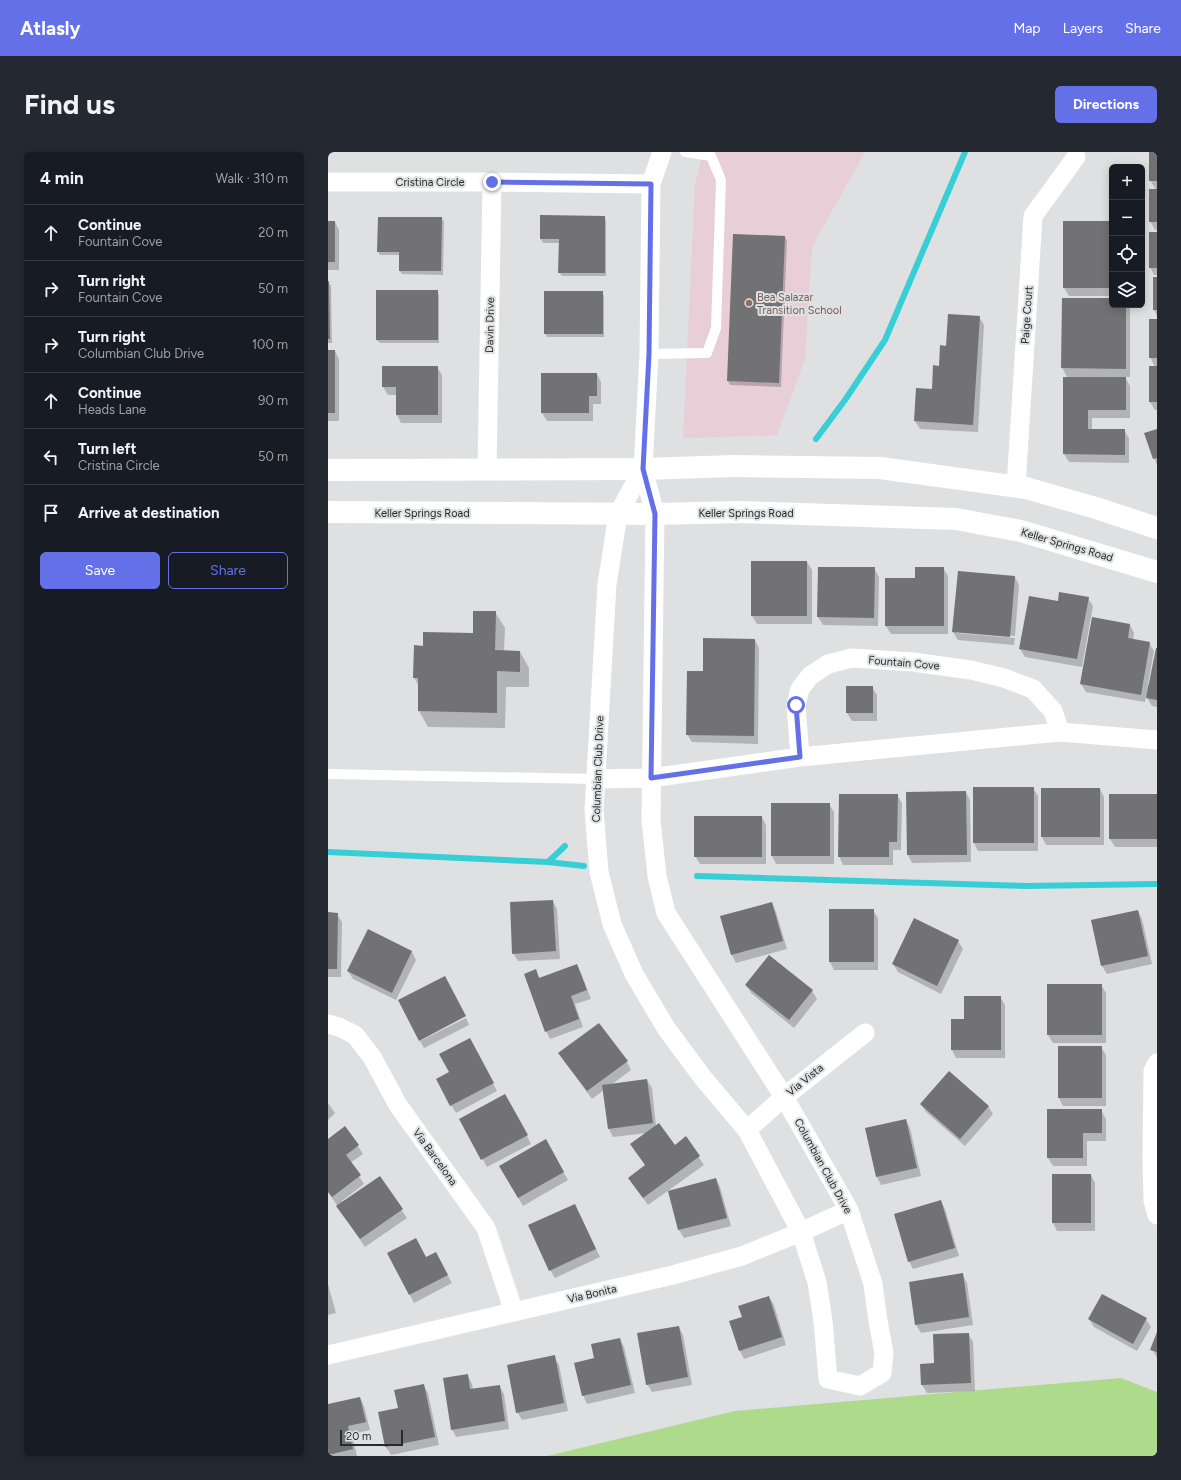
<!DOCTYPE html>
<html lang="en">
<head>
<meta charset="utf-8">
<style>
  body { margin:0; font-family:Figtree,sans-serif; background:#242831; color:#f1f3f6 }
  .controls { position:absolute; right:12px; top:12px; display:grid; overflow:hidden; border-radius:6px; box-shadow:0 2px 10px #0003 }
  .controls button { width:36px; height:36px; display:grid; place-items:center; padding:0; border:0; border-bottom:1px solid #363941; background:#171b24; color:#f1f3f6; font:20px sans-serif }
  .scale { position:absolute; left:12px; bottom:10px; width:63px; box-sizing:border-box; padding-left:4px; border:2px solid #282929; border-top:0; font-size:11px; line-height:14px; white-space:nowrap; color:#282929; -webkit-text-stroke:3px #dee0e1; paint-order:stroke }
  .stop { position:absolute; width:12px; height:12px; margin:-9px; border:3px solid #6470e8; border-radius:50%; background:#fff }
  .stop.end { background:#6470e8; border-color:#fff; box-shadow:0 1px 4px #0008 }
  .list { margin:0; padding:0; list-style:none }
  h2 { display:flex; justify-content:space-between; align-items:center; height:52px; margin:0; padding:0 16px; font-size:17px }
  h2 small { font-size:13px; font-weight:400; color:#9ea1a6 }
  .list li { display:grid; grid-template-columns:26px 1fr auto; gap:12px; align-items:center; box-sizing:border-box; height:56px; padding:0 16px; border-top:1px solid #363941 }
  .list b { display:block; font-size:15px; white-space:nowrap }
  .list p { margin:0; font-size:13px; white-space:nowrap; color:#9ea1a6 }
  .list em { font-size:13px; font-style:normal; color:#9ea1a6 }
  .actions { display:flex; gap:8px; padding:12px 16px }
  .actions a { flex:1; padding:9px 0; border:1px solid #6470e8; border-radius:6px; text-align:center; font-size:14px; color:#6470e8 }
  .actions .main { background:#6470e8; color:#fff }
  .icon { flex:none; width:22px; height:22px; fill:none; stroke:currentColor; stroke-width:2; stroke-linecap:round; stroke-linejoin:round }
  .map { position:relative; flex:none; width:829px; height:1304px; overflow:hidden; border-radius:6px }
  header { display:flex; align-items:center; gap:24px; box-sizing:border-box; height:56px; padding:0 20px; background:#6470e8; color:#fff }
  header strong { font-size:19px }
  nav { display:flex; gap:22px; margin-inline-start:auto; font-size:14px }
  .intro { display:flex; align-items:center; justify-content:space-between; box-sizing:border-box; height:96px; padding:0 24px }
  h1 { margin:0; font-size:28px }
  .button { padding:10px 18px; border-radius:6px; background:#6470e8; color:#fff; font-size:14px; font-weight:700 }
  main { display:flex; gap:24px; padding:0 24px }
  aside { flex:1; background:#171b24; border-radius:6px; box-shadow:0 2px 10px #0003 }
  .map>svg:first-child { display:block }
  .education { fill:#e7ced7 }
  .green { fill:#aeda8b }
  .shadow { fill:#0003 }
  .lines { fill:none; stroke-linecap:round; stroke-linejoin:round }
  .stream { stroke:#37cfd5; stroke-width:6 }
  .building { fill:#727173 }
  .lane { stroke:#fff; stroke-width:10 }
  .street { stroke:#fff; stroke-width:19 }
  .secondary { stroke:#fff; stroke-width:22 }
  .route { stroke:#6470e8; stroke-width:5 }
  .education-dot { fill:#8d6e63; stroke:#dee0e1; stroke-width:1.5 }
  .labels { text-anchor:middle; dominant-baseline:central; stroke-width:4; stroke-linejoin:round; paint-order:stroke }
  .street-label { font-size:11px; fill:#282929; stroke:#dee0e1 }
  .education-label { font-size:11px; fill:#785e54; stroke:#dee0e1; text-anchor:start }
</style>
</head>
<body>
<header>
<strong>Atlasly</strong>
<nav><a>Map</a><a>Layers</a><a>Share</a></nav>
</header>
<div class="intro"><h1>Find us</h1><a class="button">Directions</a></div>
<main>
<aside>
<h2>4 min<small>Walk · 310 m</small></h2>
<ul class="list">
<li><svg class="icon" aria-label="ahead" viewBox="0 0 24 24"><path d="M12 20V5M6 11l6-6 6 6"/></svg><div><b>Continue</b><p>Fountain Cove</p></div><em>20 m</em></li>
<li><svg class="icon" aria-label="right" viewBox="0 0 24 24"><path d="M7 20v-9h11M14 6l5 5-5 5"/></svg><div><b>Turn right</b><p>Fountain Cove</p></div><em>50 m</em></li>
<li><svg class="icon" aria-label="right" viewBox="0 0 24 24"><path d="M7 20v-9h11M14 6l5 5-5 5"/></svg><div><b>Turn right</b><p>Columbian Club Drive</p></div><em>100 m</em></li>
<li><svg class="icon" aria-label="ahead" viewBox="0 0 24 24"><path d="M12 20V5M6 11l6-6 6 6"/></svg><div><b>Continue</b><p>Heads Lane</p></div><em>90 m</em></li>
<li><svg class="icon" aria-label="left" viewBox="0 0 24 24"><path d="M17 20v-9H6M10 6l-5 5 5 5"/></svg><div><b>Turn left</b><p>Cristina Circle</p></div><em>50 m</em></li>
<li><svg class="icon" aria-label="arrive" viewBox="0 0 24 24"><path d="M6 21V4h12l-3 4 3 4H6"/></svg><div><b>Arrive at destination</b></div></li>
</ul>
<div class="actions"><a class="main">Save</a><a>Share</a></div>
</aside>
<div class="map">
<svg width="829" height="1304" viewBox="0 0 829 1304">
  <rect width="100%" height="100%" fill="#dee0e1"/>
  <!-- education -->
  <path class="education" d="M375,0H537L484,95L477,207L449,283L355,286L367,33Z"/>
  <!-- green -->
  <path class="green" d="M793,1226L829,1240V1304H219L407,1259Z"/>
  <!-- shadow -->
  <path class="shadow" d="M822,0H829V78H827L822,69L828,38L822,28Z
    M276,65L278,68V124H234L231,120L232,91H215L213,87Z
    M114,66L116,70L115,123L74,122L72,119V103H52L50,99Z
    M0,70H7L11,78V118H0Z
    M736,70H784V144H741L736,136Z
    M829,81V123H826L822,115Z
    M457,85L459,89L453,235L402,233L400,229Z
    M829,126V164L826,158Z
    M0,130L3,134L4,191H0Z
    M109,139L111,143V191H52L49,188Z
    M274,140L276,144V185H219L217,181Z
    M735,147H784V153H801L802,155V225H797L802,234V266H764V278H796L801,286V311L741,310L736,302V226H740L734,216Z
    M651,165L656,173L650,280L592,277L587,269L589,237L605,238L619,195Z
    M829,168V258H827L822,250L827,215L822,205Z
    M0,199H7L11,207V269H0Z
    M55,215H109L114,223V271H73L69,263V243H60L55,235Z
    M214,222H269L273,230V252H265V269H219L214,261Z
    M829,278V313L817,282Z
    M479,410L484,418V472H429L424,464Z
    M491,416H546L551,425L550,474L495,473L490,465Z
    M615,416L620,424V482H563L558,474V427H588Z
    M687,425L691,433L687,484L629,479V481L687,486L686,493L630,488L625,480Z
    M760,446L765,454L754,515L697,505L692,497L730,450Z
    M167,460L177,476L176,499L192,500L201,516V535H178L177,576L100,575L91,559V534L86,526L96,495L146,482Z
    M802,473L806,481L805,488L821,491L826,499L820,532L822,533L829,497V555L824,554L818,544L817,550L758,540L753,532Z
    M427,488L431,496L430,592L364,590L359,582L376,520Z
    M519,535H544L549,543V569H524L519,561Z
    M646,636H705L710,644V699H650L646,691Z
    M772,637L776,645V693H718L714,685Z
    M638,640L642,648L643,710L584,711L580,703L579,641Z
    M569,643L574,651L573,698H565V713H515L511,704Z
    M829,643V695H787L782,687Z
    M501,652L506,660V712H448L444,704Z
    M434,665L438,673V712H372L367,704Z
    M225,749L229,757L232,807L190,809L185,801Z
    M444,751L448,760L459,797L408,811L404,803L393,765Z
    M502,758H545L550,766V818H506L502,810Z
    M810,759L814,767L824,812L779,822L774,814L764,768Z
    M0,761L9,762L14,770L13,825H0Z
    M40,778L84,800L88,808L68,848L25,827L20,819Z
    M630,789L635,797L613,842L570,820L565,812Z
    M441,805L484,839L489,847L466,876L423,841L418,833Z
    M249,813L253,821L263,847L247,852L255,875L222,887L218,879L208,819L212,827Z
    M773,833L778,841V891H725L720,883Z
    M672,845L677,853V906H628L624,898L637,868Z
    M138,866L141,873L96,896L92,889Z
    M146,895L169,939L128,961L123,953L122,921Z
    M773,895L778,903V954H735L731,946Z
    M236,909L299,910L303,918L283,933L319,928L324,936L328,974L346,994L358,986L376,1013L320,1053L306,1034L318,1014L319,981L285,985L281,977L276,938L264,947Z
    M0,951L7,961L0,968Z
    M182,951L203,992L159,1015L133,967Z
    M593,952L660,954L665,962L637,994L598,960Z
    M773,958L778,967V989H759V1014H725L720,1006Z
    M578,968L582,976L593,1024L553,1033L549,1025Z
    M17,975L35,1002L22,1011L36,1032L14,1049L15,1050L51,1025L79,1066L37,1095L0,1040V988Z
    M217,988L240,1028L195,1054L172,1014Z
    M763,1023L767,1031V1079H729L725,1071Z
    M388,1027L392,1035L403,1074L356,1086L351,1078L341,1039Z
    M613,1049L617,1057L631,1104L585,1117L581,1109Z
    M251,1061L272,1105L227,1126L222,1118Z
    M98,1106L112,1109L124,1131L86,1151L82,1143Z
    M634,1122L639,1131L645,1173L593,1181L588,1173Z
    M0,1132L8,1161L0,1163Z
    M441,1145L446,1153L458,1193L416,1207L412,1199L415,1166Z
    M761,1167H818L823,1175L809,1199L766,1175Z
    M351,1175L355,1183L364,1233L324,1240L319,1232Z
    M640,1182L645,1190L647,1239L599,1241L594,1233L593,1213L607,1212Z
    M829,1182V1206L824,1197Z
    M292,1187L296,1195L307,1241L259,1252L255,1243L267,1207Z
    M226,1205L231,1213L240,1259L194,1268L189,1260Z
    M140,1224L144,1232L145,1237L171,1234L176,1242L181,1277L128,1285L124,1277Z
    M95,1233L100,1241L111,1293L63,1303L58,1295L51,1261L71,1257Z
    M32,1246L36,1254L42,1278L24,1282L29,1304H0V1253Z"/>
  <g class="lines">
    <!-- stream -->
    <path class="stream" d="M488,287L517,248L557,188L637,0
      M0,700L220,710L256,714
      M220,710L237,694
      M369,724L698,734L829,732"/>
  </g>
  <!-- building -->
  <path class="building" d="M821,0H829V29H821Z
    M821,37H829V70H821Z
    M212,63L277,64V121H230L231,87H212Z
    M50,65H114L113,119H71V100H49Z
    M0,69H7V110H0Z
    M735,69H784V136H735Z
    M821,80H829V116H821Z
    M405,82L457,84L451,231L399,229Z
    M825,125H829V158H825Z
    M0,129H1L2,187H0Z
    M48,138H110V188H48Z
    M216,139H275V182H216Z
    M734,146H784V153H798V217L733,216Z
    M620,162L652,164L645,273L586,269L588,236L604,237L605,213L611,214L612,193L618,194Z
    M821,167H829V206H821Z
    M0,198H7V261H0Z
    M54,214H110V263H68V235H54Z
    M821,214H829V250H821Z
    M213,221H269V244H261V261H213Z
    M735,225H798V258H760V277H797V303L735,302Z
    M829,277V306L825,307L816,281Z
    M423,409H479V464H423Z
    M490,415H547L546,466L489,465Z
    M587,415H616V474H557V426H587Z
    M630,419L687,424L682,485L624,480Z
    M731,440L761,445L749,507L691,497L701,444L730,449Z
    M145,459H168L167,498L192,499V520L169,519V561L90,559V526H85L86,493L95,494V480L145,481Z
    M764,465L802,472L800,486L822,490L813,543L752,532Z
    M375,486L427,487L426,584L358,583L359,519H375Z
    M828,496H829V548L818,546Z
    M518,534H545V561H518Z
    M645,635H706V691H645Z
    M713,636H772V685H713Z
    M638,639L639,703H579L578,640Z
    M511,642H570L569,690H561V705H510Z
    M781,642H829V687H781Z
    M443,651H502V704H443Z
    M366,664H434V705H366Z
    M225,748L228,799L184,802L182,750Z
    M444,750L455,789L403,803L392,764Z
    M501,757H546V810H501Z
    M810,758L820,804L773,814L763,768Z
    M0,760L10,761L9,817H0Z
    M586,766L631,788L609,834L564,812Z
    M40,777L84,799L64,841L19,819Z
    M441,803L485,838L461,868L417,833Z
    M249,812L259,838L243,844L251,867L217,880L196,822L208,817L211,826Z
    M117,824L138,864L91,889L70,848Z
    M719,832H774V883H719Z
    M636,844H673V898H623V867H636Z
    M271,871L300,909L259,939L230,901Z
    M142,886L166,931L122,954L108,927L121,920L111,902Z
    M730,894H774V946H730Z
    M621,919L661,954L632,987L592,952Z
    M319,927L325,971L280,977L274,933Z
    M177,942L200,983L153,1008L131,967Z
    M719,957H774V981H755V1006H719Z
    M578,967L589,1016L548,1025L537,976Z
    M331,971L347,993L358,984L372,1004L315,1046L300,1026L317,1013L302,992Z
    M17,974L31,993L18,1003L33,1023L4,1045L0,1040V987Z
    M218,987L236,1020L190,1046L171,1014Z
    M724,1022H763V1071H724Z
    M52,1024L75,1057L32,1087L8,1054Z
    M388,1026L399,1066L350,1078L340,1039Z
    M613,1048L627,1096L580,1110L566,1062Z
    M247,1052L268,1097L221,1119L200,1073Z
    M88,1086L98,1105L108,1100L120,1123L81,1143L59,1101Z
    M635,1121L641,1165L587,1173L581,1130Z
    M774,1142L819,1166L805,1192L760,1167Z
    M441,1144L454,1185L411,1199L401,1169L414,1165L410,1154Z
    M351,1174L360,1225L318,1233L309,1181Z
    M829,1180V1200L822,1198Z
    M641,1181L643,1231L593,1233L592,1212L606,1211L605,1182Z
    M292,1186L303,1233L254,1244L246,1211L266,1206L263,1192Z
    M227,1203L236,1251L188,1261L179,1213Z
    M140,1222L142,1237L172,1233L177,1269L123,1278L115,1226Z
    M96,1232L107,1285L57,1295L50,1260L70,1256L66,1238Z
    M32,1245L38,1270L20,1274L25,1297L0,1303V1252Z"/>
  <g class="lines">
    <!-- lane -->
    <path class="lane" d="M321,202L379,201L388,176L393,28L383,4L357,0
      M0,622L268,627"/>
    <!-- street -->
    <path class="street" d="M0,30H164L323,32
      M159,317L164,30
      M315,317L290,362L279,432L266,658L271,720L284,772L306,822L338,876L375,926L419,978L473,1080L489,1130L495,1169L500,1227L532,1234L554,1221L556,1201L550,1169L545,1132L521,1058L456,945L338,761L329,724L323,668L327,362L315,317L321,202L323,32L334,0
      M688,335L705,64L748,5
      M472,605L468,553L472,537L482,524L500,512L524,506L585,510L643,518L676,526L705,537L725,559L732,580
      M268,627L323,626L472,605L732,580L829,588
      M0,872L11,875L27,883L44,905L70,953L158,1076L186,1160
      M829,911L825,919L824,1007L825,1049L829,1063
      M419,978L456,945L537,881
      M0,1203L345,1123L414,1104L473,1080L521,1058"/>
    <!-- secondary -->
    <path class="secondary" d="M0,318L315,317L406,314L552,316L698,336L768,356L829,376
      M0,360L327,362L412,360L628,367L693,379L829,420"/>
  </g>
  <g class="lines">
    <!-- route -->
    <path class="route" d="M164,30L323,32L321,202L315,317L327,362L323,626L472,605L468,553"/>
  </g>
  <!-- markers -->
  <circle class="education-dot" cx="421" cy="151" r="4"/>
  <g class="labels">
    <!-- street labels -->
    <g class="street-label">
      <text x="102" y="30">Cristina Circle</text>
      <text transform="translate(699 163) rotate(-86)">Paige Court</text>
      <text transform="translate(162 173) rotate(-89)">Davin Drive</text>
      <text x="94" y="361">Keller Springs Road</text>
      <text x="418" y="361">Keller Springs Road</text>
      <text transform="translate(739 393) rotate(16)">Keller Springs Road</text>
      <text transform="translate(576 511) rotate(5)">Fountain Cove</text>
      <text transform="translate(270 617) rotate(-88)">Columbian Club Drive</text>
      <text transform="translate(477 928) rotate(-39)">Via Vista</text>
      <text transform="translate(107 1005) rotate(54)">Via Barcelona</text>
      <text transform="translate(495 1014) rotate(61)">Columbian Club Drive</text>
      <text transform="translate(264 1142) rotate(-13)">Via Bonita</text>
    </g>
    <!-- education labels -->
    <g class="education-label">
      <text x="429" y="145">Bea Salazar<tspan x="429" dy="13">Transition School</tspan></text>
    </g>
  </g>
</svg>
<div class="controls">
<button>+</button>
<button>−</button>
<button><svg class="icon" aria-label="locate" viewBox="0 0 24 24"><circle cx="12" cy="12" r="6"/><path d="M12 2v4M12 18v4M2 12h4M18 12h4"/></svg></button>
<button><svg class="icon" aria-label="layers" viewBox="0 0 24 24"><path d="M12 4l9 5-9 5-9-5zM3 14l9 5 9-5"/></svg></button>
</div>
<div class="scale">20 m</div>
<div class="stop" style="left:468px;top:553px"></div>
<div class="stop end" style="left:164px;top:30px"></div>
</div>
</main>
</body>
</html>
